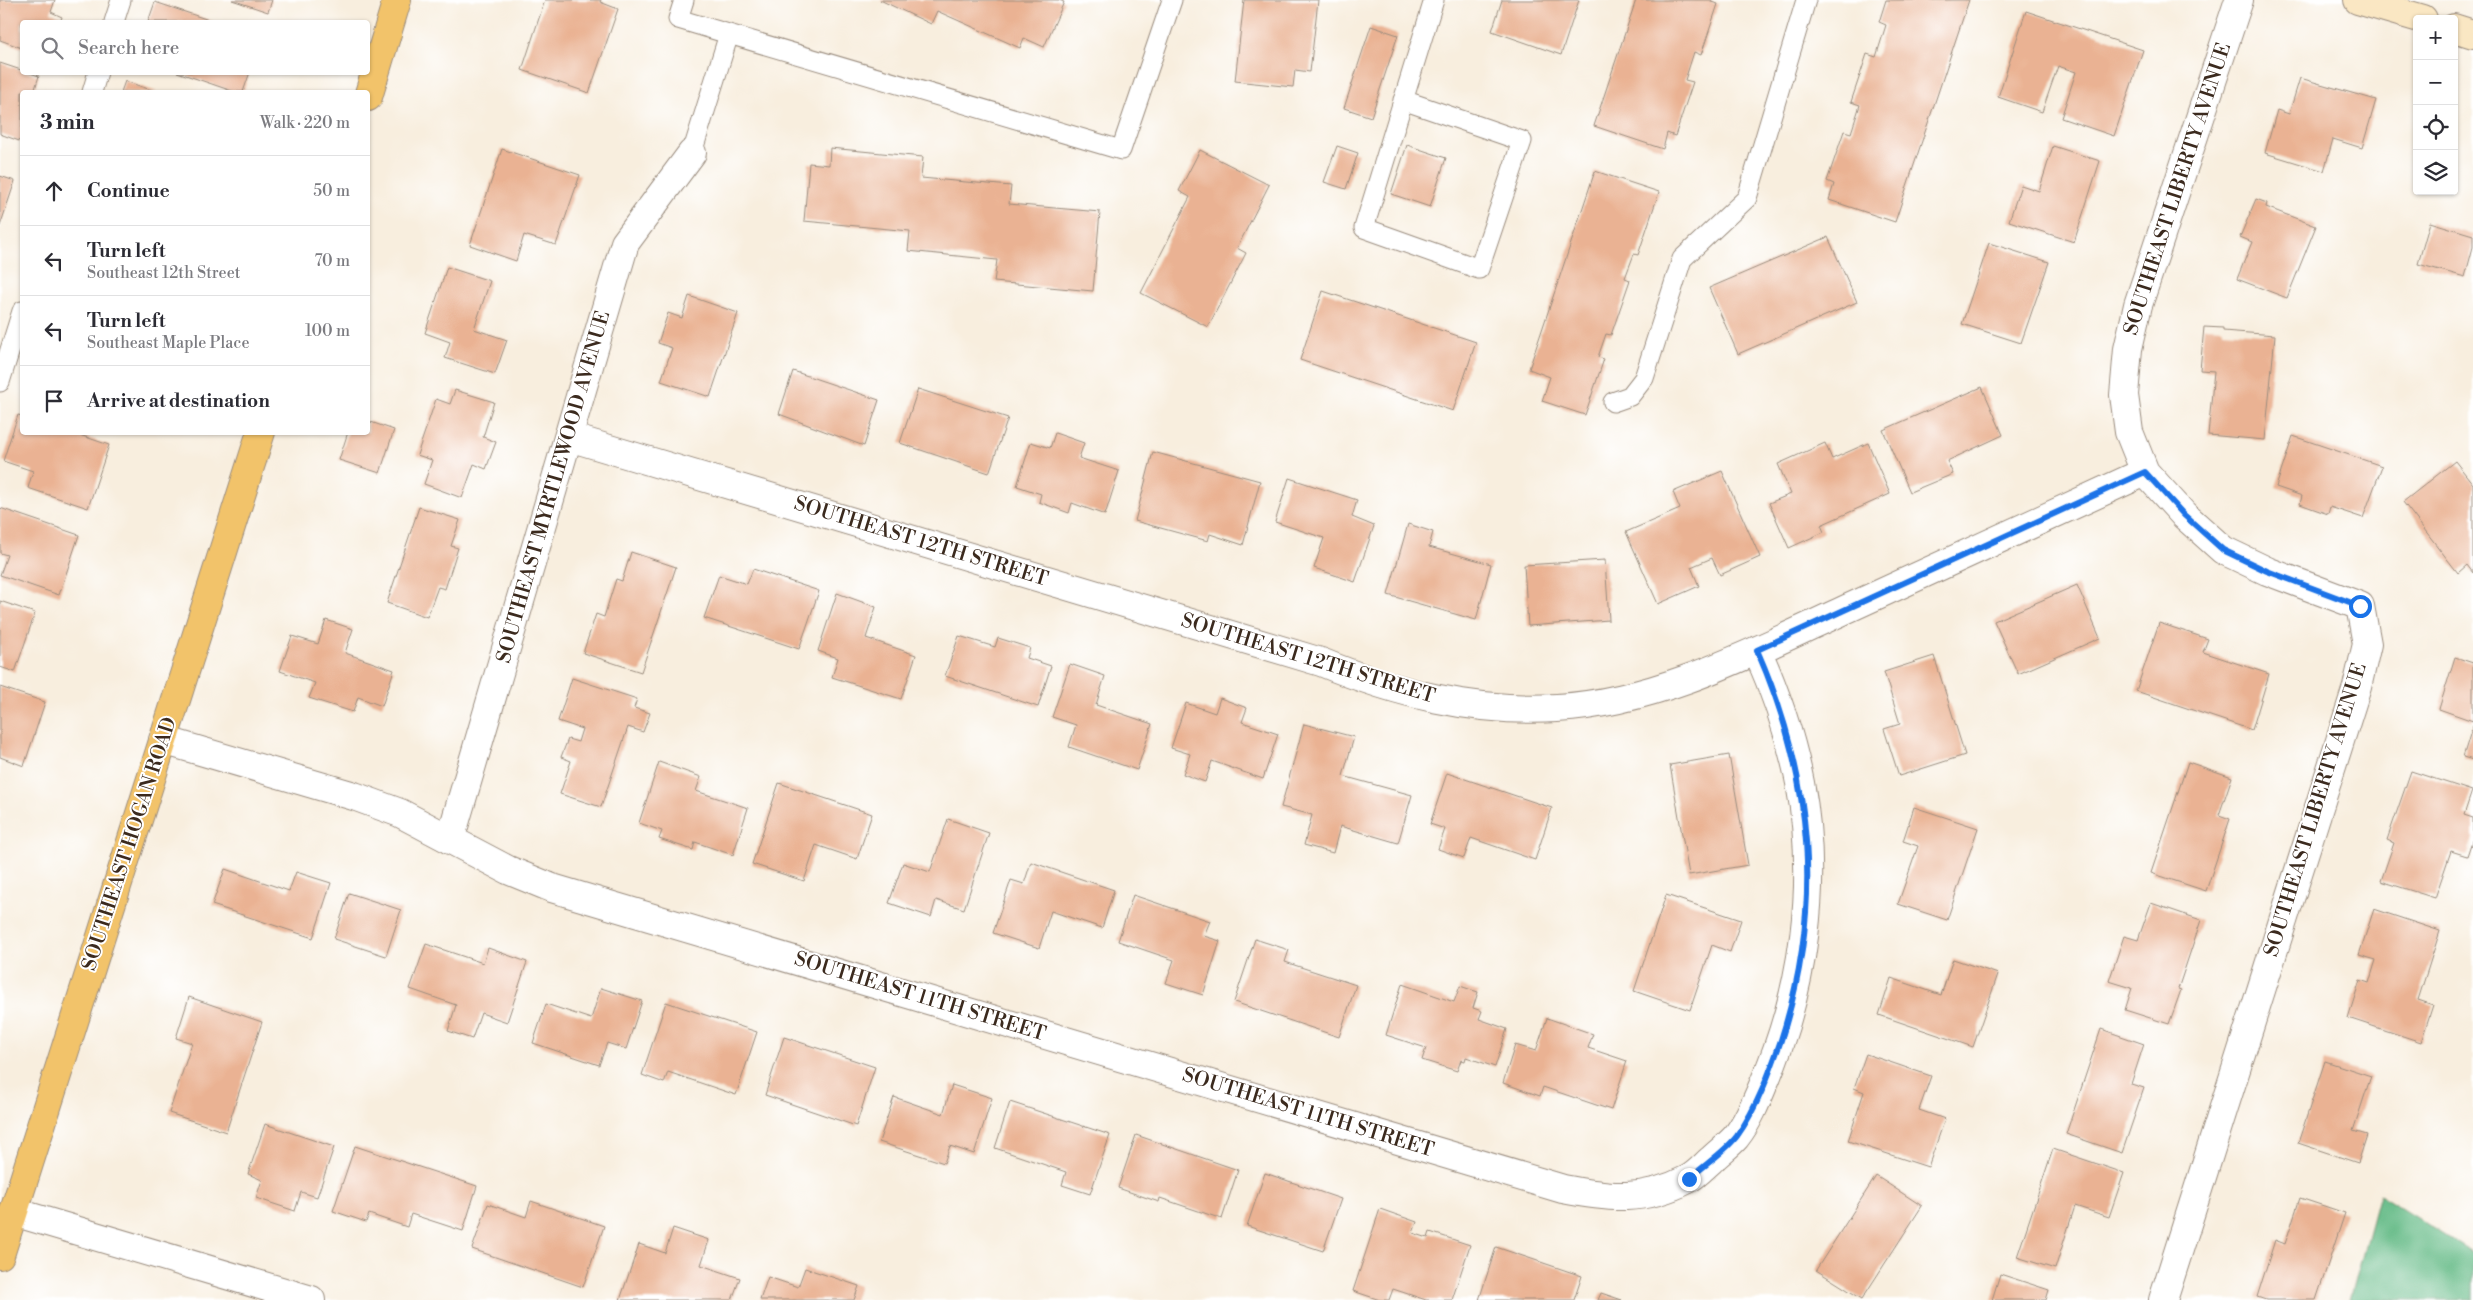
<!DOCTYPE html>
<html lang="en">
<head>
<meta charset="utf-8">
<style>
  body { margin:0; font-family:"Libre Bodoni",serif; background:#f7f7f7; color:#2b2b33 }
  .controls { position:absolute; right:15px; top:15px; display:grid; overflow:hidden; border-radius:5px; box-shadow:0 1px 4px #0004 }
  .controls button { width:45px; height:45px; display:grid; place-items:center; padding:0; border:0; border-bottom:1px solid #e1e1e2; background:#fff; color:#2b2b33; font:25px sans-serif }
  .stop { position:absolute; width:15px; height:15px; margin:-11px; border:4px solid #1a73e8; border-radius:50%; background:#fff }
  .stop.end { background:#1a73e8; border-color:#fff; box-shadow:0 1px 5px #0008 }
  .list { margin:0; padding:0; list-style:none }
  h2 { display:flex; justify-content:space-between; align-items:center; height:65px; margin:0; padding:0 20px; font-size:21px }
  h2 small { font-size:16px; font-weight:400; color:#7c7c81 }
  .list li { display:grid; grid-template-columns:32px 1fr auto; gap:15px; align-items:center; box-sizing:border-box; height:70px; padding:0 20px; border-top:1px solid #e1e1e2 }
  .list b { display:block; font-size:19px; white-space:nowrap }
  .list p { margin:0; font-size:16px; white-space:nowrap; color:#7c7c81 }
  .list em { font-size:16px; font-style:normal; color:#7c7c81 }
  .icon { flex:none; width:28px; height:28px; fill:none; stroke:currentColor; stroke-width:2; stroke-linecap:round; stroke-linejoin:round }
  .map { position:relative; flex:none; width:2473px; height:1300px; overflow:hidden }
  .search { position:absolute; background:#fff; box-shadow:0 1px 4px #0004; left:20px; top:20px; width:350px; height:55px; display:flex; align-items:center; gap:12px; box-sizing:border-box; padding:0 18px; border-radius:5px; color:#7c7c81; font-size:19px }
  .panel { position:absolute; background:#fff; box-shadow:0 1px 4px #0004; left:20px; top:90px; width:350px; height:345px; border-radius:5px }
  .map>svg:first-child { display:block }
  .forest { fill:#6cbe8c; stroke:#547455 }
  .building { fill:#eab293 }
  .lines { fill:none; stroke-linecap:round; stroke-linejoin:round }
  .lane-casing { stroke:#9a8c7e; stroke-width:21 }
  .street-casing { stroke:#9a8c7e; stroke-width:30 }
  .secondary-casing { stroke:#9a8c7e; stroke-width:30 }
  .primary-casing { stroke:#9a8c7e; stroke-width:30 }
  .lane { stroke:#fff; stroke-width:19 }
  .street { stroke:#fff; stroke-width:28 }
  .secondary { stroke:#fae7c3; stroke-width:28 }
  .primary { stroke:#f2c36a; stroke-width:28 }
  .route { stroke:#1a73e8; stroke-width:6 }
  .labels { text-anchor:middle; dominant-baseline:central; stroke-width:4; stroke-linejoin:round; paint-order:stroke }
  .street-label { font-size:20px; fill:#3b2a1e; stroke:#fff }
</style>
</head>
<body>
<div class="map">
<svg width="2473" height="1300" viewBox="0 0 2473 1300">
  <rect width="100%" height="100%" fill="#fff"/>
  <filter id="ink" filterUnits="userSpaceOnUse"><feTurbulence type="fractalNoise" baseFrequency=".02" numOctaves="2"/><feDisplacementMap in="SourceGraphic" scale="10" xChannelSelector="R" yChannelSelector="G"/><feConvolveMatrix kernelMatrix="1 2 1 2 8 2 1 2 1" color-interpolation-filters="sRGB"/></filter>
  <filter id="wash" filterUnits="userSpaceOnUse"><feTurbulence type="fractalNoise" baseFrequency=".0096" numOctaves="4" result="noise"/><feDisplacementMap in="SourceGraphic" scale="20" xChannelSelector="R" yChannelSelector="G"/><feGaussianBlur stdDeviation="1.12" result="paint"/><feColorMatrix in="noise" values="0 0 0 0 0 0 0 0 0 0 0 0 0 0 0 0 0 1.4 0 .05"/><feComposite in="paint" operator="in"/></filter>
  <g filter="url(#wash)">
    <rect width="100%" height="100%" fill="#f8eede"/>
    <!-- forest -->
    <path class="forest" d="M2379,1194L2473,1253V1300H2350Z"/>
    <g id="blocks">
      <!-- building -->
      <path class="building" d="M0,0H55L51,12L62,17L60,22H22V48L0,40Z
        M232,0H272L268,12Z
        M545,0H601L600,2L618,9L589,93L522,70Z
        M880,0H1059L1064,2L1044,47L1024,38L1020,48L937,11L931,24Z
        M1244,0H1318L1310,72L1295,70L1293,87L1235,81Z
        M1502,0H1579L1561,55L1492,31Z
        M1636,0H1712L1711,2L1718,4L1701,55L1694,52L1685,80L1693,82L1675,136L1667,133L1663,149L1594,126Z
        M1886,0H1969L1895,222L1829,200L1834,184L1827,181L1844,131L1851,133L1860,105L1851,102L1867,54L1876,57L1886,25L1879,22Z
        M155,2L215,22H148Z
        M2026,11L2143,50L2114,136L2061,118L2076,72L2058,66L2042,112L1998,97Z
        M1371,26L1398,35L1371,117L1344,108Z
        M0,63L39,76L34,92H22V142L0,134Z
        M177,72H250L243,92H235Z
        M2300,78L2376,100L2362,148L2333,139L2324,171L2265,153L2277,110L2289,114Z
        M125,81L157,92H121Z
        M1407,145L1446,158L1430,207L1391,194Z
        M1337,146L1358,153L1346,189L1324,182Z
        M2053,146L2100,161L2074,242L2009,221L2021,185L2039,191Z
        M830,148L923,157L921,178L1011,186L1009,204L1100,212L1093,291L994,282L997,260L908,251L910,231L804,221L809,163L829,165Z
        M502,149L580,175L556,245L524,235L516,261L470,245Z
        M1200,150L1269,185L1237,248L1246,253L1208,327L1141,293L1190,197L1179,191Z
        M1595,171L1659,192L1638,255L1634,254L1625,278L1630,280L1611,335L1606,334L1598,357L1604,359L1585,415L1542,401L1550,377L1529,369Z
        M0,176L15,181L0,226Z
        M2256,199L2267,203L2266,207L2316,226L2287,298L2237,279L2252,242L2240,237Z
        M2430,222L2473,235V247L2465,277L2418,264Z
        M1828,237L1857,302L1738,354L1709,288Z
        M1989,243L2049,262L2021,343L1962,324Z
        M447,267L490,281L474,329L507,340L495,374L445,358L450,342L425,333Z
        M1323,291L1476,342L1453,411L1300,360Z
        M689,296L738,313L710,397L661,381L672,348L658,343L668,313L682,318Z
        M2204,327L2223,328V331L2275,335L2265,440L2208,435L2214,371L2200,370Z
        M793,371L879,400L864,446L779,414Z
        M1982,387L2003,435L1947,461L1953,474L1910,492L1883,430Z
        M918,389L1008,418L989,473L900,443Z
        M455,390L494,402L483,437L496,442L486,469L474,464L462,498L424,484L432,460L417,455L436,399L450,404Z
        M18,415L22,416V432H71L109,445L88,508L28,488L33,471L3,461Z
        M368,421L394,430L380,473L339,460L348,432H368Z
        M1055,433L1084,443L1079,458L1119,471L1105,515L1072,503L1069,513L1039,502L1041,494L1017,486L1031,442L1050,448Z
        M2293,436L2382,466L2363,518L2330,507L2328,514L2300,504L2302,496L2276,487Z
        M1825,443L1832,459L1868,443L1890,494L1821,525L1824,532L1789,548L1769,503L1791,494L1778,464Z
        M1153,452L1260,481L1243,545L1210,534L1208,541L1135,521Z
        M2455,461L2473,484V573L2467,565L2458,573L2403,502Z
        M1722,471L1760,557L1720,575L1712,558L1691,567L1699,586L1658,604L1626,532L1680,509L1673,492Z
        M1289,478L1357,500L1352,517L1374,526L1355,582L1314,568L1324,538L1275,522Z
        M419,507L460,520L451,546L458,548L445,589L438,587L427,617L387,603Z
        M0,508L79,535L59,595L0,575L7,555L0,553Z
        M1408,524L1433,532L1429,547L1491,564L1476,620L1388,595Z
        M631,552L676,567L641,672L583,653L596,614L604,617L616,579L622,581Z
        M1605,560L1609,620L1528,626L1524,565Z
        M753,569L819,591L799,649L704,618L719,575L747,584Z
        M2077,585L2100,638L2018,674L1994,621Z
        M837,593L876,607L866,638L916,655L901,699L832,677L838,658L818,651Z
        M0,601L35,613L15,672L0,667Z
        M326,620L353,629L345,653L394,670L382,706L358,697L353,712L309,698L315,683L280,671L292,636L318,644Z
        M2159,623L2208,639L2203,652L2269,674L2252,730L2136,691Z
        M959,636L995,647L998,638L1030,648L1027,658L1051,666L1038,707L945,676Z
        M1934,656L1965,755L1899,776L1884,729L1900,724L1884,672Z
        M2455,657L2473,663V721L2439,709Z
        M1070,664L1105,676L1096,705L1152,724L1137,770L1069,747L1076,725L1052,717Z
        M572,678L637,699L634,708L650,713L643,732L628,727L601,807L560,794L571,761L561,757L568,739L578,742L582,729L558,721Z
        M0,687L45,702L24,766L0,757Z
        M1220,698L1247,708L1242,722L1278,734L1263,779L1212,761L1205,782L1183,774L1190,754L1171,748L1186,703L1215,713Z
        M1304,724L1354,737L1343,776L1412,795L1398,843L1340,826L1333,853L1304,845L1312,815L1281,807Z
        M2473,725V760L2463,757Z
        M1729,755L1748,865L1689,875L1670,765Z
        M659,762L701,777L696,791L748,808L733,855L695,842L693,850L659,839L662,831L639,823Z
        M2188,762L2232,777L2219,815L2230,819L2206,891L2151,873Z
        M2411,771L2472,791L2464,815L2473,818V838L2467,856L2451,851L2435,898L2381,881L2394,843L2387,840Z
        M1447,773L1552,808L1535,860L1471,838L1464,858L1438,849L1445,829L1430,824Z
        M779,783L872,814L857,859L816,845L804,881L752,864Z
        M1914,807L1978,828L1947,920L1898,904L1918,846L1903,841Z
        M948,819L989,833L964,909L936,900L931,917L889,903L903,863L930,872Z
        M1031,862L1114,890L1102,928L1051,911L1039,948L993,933L1011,880L1024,884Z
        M225,869L289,891L296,872L331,883L313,938L212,905Z
        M349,893L401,910L386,956L334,939Z
        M1133,895L1210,921L1204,936L1220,941L1203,995L1166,983L1174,960L1118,941Z
        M1666,895L1741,920L1730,952L1712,945L1690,1010L1634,991Z
        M2151,903L2201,920L2178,989L2181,990L2169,1024L2125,1010L2132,988L2109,981L2124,936L2138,940Z
        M2374,909L2440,931L2418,1000L2433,1005L2421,1042L2348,1018L2360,980L2369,983L2376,960L2359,955Z
        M1255,939L1289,950L1285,962L1356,985L1339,1037L1234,1002Z
        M426,944L483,963L488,948L527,962L507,1022L481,1013L472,1039L448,1031L456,1005L410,989Z
        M1953,959L1998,974L1973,1047L1879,1015L1891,978L1941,995Z
        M1402,984L1454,1002L1460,986L1478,992L1473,1008L1482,1011L1479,1019L1507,1029L1495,1067L1466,1057L1465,1061L1461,1060L1457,1071L1422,1060L1426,1048L1386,1035Z
        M601,988L642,1001L626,1049L607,1043L599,1065L533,1043L546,1004L591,1019Z
        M189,997L262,1022L226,1132L169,1113L192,1043L176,1038Z
        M666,1002L757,1032L736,1095L668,1072L664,1083L642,1075Z
        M1547,1018L1593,1034L1588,1048L1627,1061L1611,1110L1543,1087L1540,1096L1503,1083L1515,1045L1536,1051Z
        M2101,1029L2144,1044L2131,1084L2144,1088L2122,1153L2066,1134Z
        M784,1037L875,1067L856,1126L765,1095Z
        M1866,1054L1931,1076L1919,1110L1945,1119L1928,1167L1848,1141L1864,1092L1854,1088Z
        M2325,1061L2371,1076L2353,1131L2367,1135L2358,1163L2298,1143Z
        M952,1085L992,1098L974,1154L950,1146L944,1163L879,1142L894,1097L943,1114Z
        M1010,1102L1110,1135L1090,1194L1062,1185L1066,1172L995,1148Z
        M265,1124L334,1147L317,1197L301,1192L295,1211L256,1198L262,1180L248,1174Z
        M1136,1135L1238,1170L1222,1219L1160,1198L1159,1202L1118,1188Z
        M355,1146L477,1186L463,1231L411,1214L407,1227L369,1214L366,1222L333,1211Z
        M2053,1149L2124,1173L2109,1217L2075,1206L2055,1269L2017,1257Z
        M1265,1173L1341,1199L1323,1251L1247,1226Z
        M1876,1176L1922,1206L1862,1299L1816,1270Z
        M2300,1198L2345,1213L2316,1300H2266L2257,1297L2275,1240L2285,1244Z
        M531,1201L604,1226L583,1287L472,1249L488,1204L526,1217Z
        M1380,1209L1417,1222L1413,1233L1428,1238L1430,1232L1470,1245L1452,1300H1426L1393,1289L1389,1300H1380L1353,1291Z
        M673,1228L709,1240L701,1265L740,1278L732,1300H620L639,1244L665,1253Z
        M1496,1247L1582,1276L1574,1300H1479Z
        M805,1268L859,1286L854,1300H760L768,1277L798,1287Z
        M2000,1274L2049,1290L2046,1300H1992Z
        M1601,1293L1622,1300H1598Z"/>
    </g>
  </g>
  <g filter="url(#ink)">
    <use href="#blocks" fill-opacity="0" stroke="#9a8c7e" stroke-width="1"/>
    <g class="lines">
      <!-- lane casing -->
      <g class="lane-casing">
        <path id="lane" d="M684,0L678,19L1121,150L1172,0
          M114,22L121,0
          M92,92L98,72
          M1403,100L1522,141L1479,269L1364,228L1434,0
          M692,153L729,34
          M0,382L22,311
          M1613,402L1630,396L1644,378L1682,259L1747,198L1806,0"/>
      </g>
      <!-- street casing -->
      <g class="street-casing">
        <path id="street" d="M569,437L1321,662C1396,693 1474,713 1557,708C1660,702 1759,649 1851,607C1949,562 2047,517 2145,472
          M163,740L354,796L400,813L508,870L552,888L1563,1189C1609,1198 1644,1202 1688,1179C1696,1175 1704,1166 1711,1160C1719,1152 1729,1145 1736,1137C1748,1122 1757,1100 1764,1083C1804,990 1819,883 1800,783C1791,737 1776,693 1757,650
          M450,840L625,243L692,153
          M14,1212L311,1300
          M2163,1300L2357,687L2367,644L2360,606L2267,571L2223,550L2184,515L2145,472L2129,432L2124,395L2128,349L2138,305L2239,0"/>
      </g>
      <!-- secondary casing -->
      <g class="secondary-casing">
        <path id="secondary" d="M2358,0L2423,19
          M2454,28L2473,34"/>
      </g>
      <!-- primary casing -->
      <g class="primary-casing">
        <path id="primary" d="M368,97L397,0
          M0,1255L261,432"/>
      </g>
      <!-- lane -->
      <use href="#lane" class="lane"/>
      <!-- street -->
      <use href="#street" class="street"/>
      <!-- secondary -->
      <use href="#secondary" class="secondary"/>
      <!-- primary -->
      <use href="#primary" class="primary"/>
    </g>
  </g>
  <g class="lines" filter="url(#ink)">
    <!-- route -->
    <path class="route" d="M1689,1179C1704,1165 1725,1152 1737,1136C1757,1108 1770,1072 1781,1040C1824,906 1813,778 1757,650L2145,472L2184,515L2223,550L2267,571L2360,606"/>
  </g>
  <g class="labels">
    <!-- street labels -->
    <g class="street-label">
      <text transform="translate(2178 189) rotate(-72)">SOUTHEAST LIBERTY AVENUE</text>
      <text transform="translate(554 487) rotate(-74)">SOUTHEAST MYRTLEWOOD AVENUE</text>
      <text transform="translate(921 542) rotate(17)">SOUTHEAST 12TH STREET</text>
      <text transform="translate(1308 659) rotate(17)">SOUTHEAST 12TH STREET</text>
      <text transform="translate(2316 810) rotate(-73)">SOUTHEAST LIBERTY AVENUE</text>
      <text transform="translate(130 844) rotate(-72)">SOUTHEAST HOGAN ROAD</text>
      <text transform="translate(920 997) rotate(17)">SOUTHEAST 11TH STREET</text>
      <text transform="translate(1308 1113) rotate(17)">SOUTHEAST 11TH STREET</text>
    </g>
  </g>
</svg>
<div class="controls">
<button>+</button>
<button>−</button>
<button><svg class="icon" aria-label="locate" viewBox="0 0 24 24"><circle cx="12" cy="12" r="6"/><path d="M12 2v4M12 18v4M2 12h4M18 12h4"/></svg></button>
<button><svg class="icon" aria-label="layers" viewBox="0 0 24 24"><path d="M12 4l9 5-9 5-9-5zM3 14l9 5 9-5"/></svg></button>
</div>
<div class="stop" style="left:2360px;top:606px"></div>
<div class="stop end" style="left:1689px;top:1179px"></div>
<div class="search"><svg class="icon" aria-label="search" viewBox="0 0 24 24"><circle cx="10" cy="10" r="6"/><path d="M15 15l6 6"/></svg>Search here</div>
<section class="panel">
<h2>3 min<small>Walk · 220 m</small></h2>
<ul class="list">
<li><svg class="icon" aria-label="ahead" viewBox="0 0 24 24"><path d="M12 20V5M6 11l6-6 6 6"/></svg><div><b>Continue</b></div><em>50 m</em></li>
<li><svg class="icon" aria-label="left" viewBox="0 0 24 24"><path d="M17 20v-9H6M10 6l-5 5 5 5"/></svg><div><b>Turn left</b><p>Southeast 12th Street</p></div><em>70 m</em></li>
<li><svg class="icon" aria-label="left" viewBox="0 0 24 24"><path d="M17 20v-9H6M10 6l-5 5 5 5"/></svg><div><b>Turn left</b><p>Southeast Maple Place</p></div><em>100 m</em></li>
<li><svg class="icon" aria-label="arrive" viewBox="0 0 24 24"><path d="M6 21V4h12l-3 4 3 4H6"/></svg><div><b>Arrive at destination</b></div></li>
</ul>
</section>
</div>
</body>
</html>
